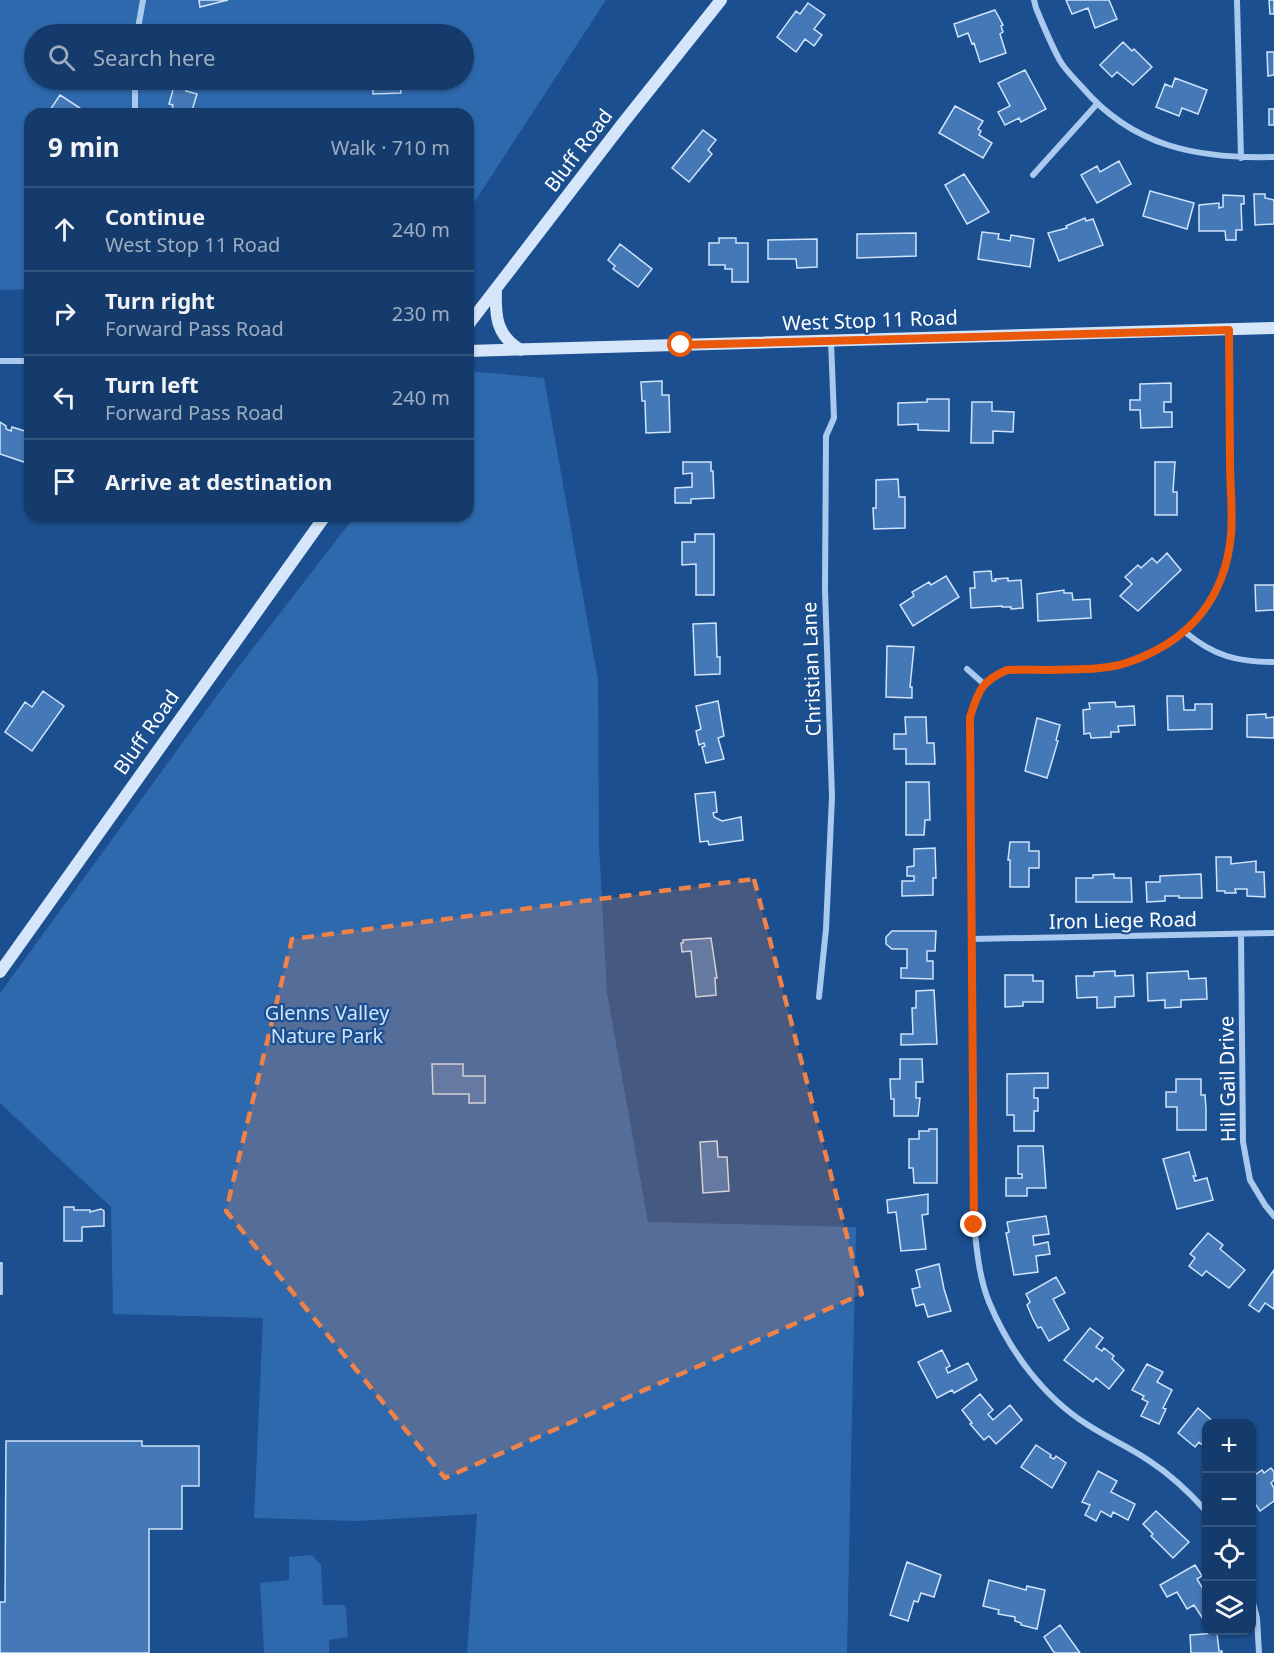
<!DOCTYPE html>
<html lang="en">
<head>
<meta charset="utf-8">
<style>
  body { margin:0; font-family:"Noto Sans",sans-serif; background:#214673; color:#f1f3f6 }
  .controls { position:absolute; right:18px; bottom:18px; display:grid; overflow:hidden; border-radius:12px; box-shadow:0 2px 4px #0004 }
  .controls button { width:54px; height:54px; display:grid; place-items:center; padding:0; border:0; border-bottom:2px solid #33557e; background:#143b6b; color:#f1f3f6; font:30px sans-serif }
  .stop { position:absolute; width:18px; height:18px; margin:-14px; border:4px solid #ea580c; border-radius:50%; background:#fff }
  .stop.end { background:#ea580c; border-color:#fff; box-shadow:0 2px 6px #0008 }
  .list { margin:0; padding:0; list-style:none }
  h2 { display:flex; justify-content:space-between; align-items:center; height:78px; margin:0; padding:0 24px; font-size:26px }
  h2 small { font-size:20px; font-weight:400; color:#9dadc1 }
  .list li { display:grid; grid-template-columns:39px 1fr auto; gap:18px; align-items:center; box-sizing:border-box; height:84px; padding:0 24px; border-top:2px solid #33557e }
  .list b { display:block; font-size:22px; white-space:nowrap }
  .list p { margin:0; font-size:20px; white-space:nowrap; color:#9dadc1 }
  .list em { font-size:20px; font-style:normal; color:#9dadc1 }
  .icon { flex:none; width:33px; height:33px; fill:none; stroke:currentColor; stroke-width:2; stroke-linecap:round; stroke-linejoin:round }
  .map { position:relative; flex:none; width:1274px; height:1653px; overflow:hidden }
  .search { position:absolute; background:#143b6b; box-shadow:0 2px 4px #0004; left:24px; top:24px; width:450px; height:66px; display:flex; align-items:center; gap:15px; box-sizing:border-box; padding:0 21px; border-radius:33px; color:#9dadc1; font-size:22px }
  .panel { position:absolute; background:#143b6b; box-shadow:0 2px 4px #0004; left:24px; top:108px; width:450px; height:414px; border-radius:18px }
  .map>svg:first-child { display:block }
  .green { fill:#2e69ad; fill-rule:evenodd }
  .building { fill:#4478b7; stroke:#cfe3fa; stroke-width:1.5 }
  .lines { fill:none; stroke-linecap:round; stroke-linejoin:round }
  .street { stroke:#a9c9ee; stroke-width:6 }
  .secondary { stroke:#d6e6fa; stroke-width:12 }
  .route { stroke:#ea580c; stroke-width:8 }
  .marked { fill:#ee8249; fill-opacity:0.2; stroke:#ee8249; stroke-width:4.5; stroke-dasharray:12 8; stroke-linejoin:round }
  .labels { text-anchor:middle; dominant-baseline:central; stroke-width:4.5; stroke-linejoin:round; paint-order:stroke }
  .street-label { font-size:20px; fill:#fff; stroke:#1b4f8f }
  .park-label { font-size:20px; fill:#cfe3fa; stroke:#1b4f8f }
</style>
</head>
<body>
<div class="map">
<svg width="1274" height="1653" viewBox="0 0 1274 1653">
  <rect width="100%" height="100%" fill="#1b4f8f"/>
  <!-- green -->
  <path class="green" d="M0,0H606L468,212V114H30V289L0,290ZM34,34H464V80H34Z
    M468,371L544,378L598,680L599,845L607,993L648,1222L856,1227L847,1653H467L477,1514L358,1521L254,1518L263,1318L113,1314L111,1207L0,1103V993L229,679L355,516H468Z
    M312,1555L321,1565L323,1605H344L346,1608L348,1637L329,1640V1653H264L260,1583L289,1580V1557Z"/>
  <!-- building -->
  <path class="building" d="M199,0H228L200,7Z
    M1066,0H1109L1117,19L1095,28L1088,8L1072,14Z
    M1269,0H1274V14H1270Z
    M808,3L825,15L814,29L822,35L814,46L805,39L796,52L777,37L796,11L800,14Z
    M995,10L1003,25L1001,26L1003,32L1000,34L1006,53L980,62L974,43L972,44L968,33L958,37L954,24Z
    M372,25H399V34H372Z
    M1123,42L1132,51L1134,49L1152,67L1133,85L1117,72L1112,77L1100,65Z
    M1267,52H1274V75L1268,76Z
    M1025,70L1046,109L1021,122L1019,118L1005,125L998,112L1010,106L998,83Z
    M1175,78L1207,90L1198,114L1182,108L1179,116L1156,107L1165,84L1172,87Z
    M181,80H201L199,86L188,83L186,91L197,94L191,114H171L173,105L169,104L174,86L179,87Z
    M373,80H400L401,93L373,94Z
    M60,95L89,114H51L53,111L50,110Z
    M955,106L983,121L978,129L981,131L979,135L992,143L983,158L939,133Z
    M1269,109H1274V125H1269Z
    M703,130L716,140L708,150L712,154L689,182L672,168Z
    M1119,161L1131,184L1097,203L1081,175L1097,166L1100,172Z
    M964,174L989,212L967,224L945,185Z
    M1150,191L1194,203L1187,229L1143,216Z
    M1254,194H1265V198L1274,200V224L1255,225Z
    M1223,195L1244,196V204H1241L1242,230H1236V240H1226L1225,231H1199V205L1219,203V208L1223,207Z
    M1085,218L1086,221L1093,219L1103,245L1059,261L1048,233L1067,228L1066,226Z
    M982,232L999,234L998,239L1010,241L1011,235L1034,239L1030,267L978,259Z
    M916,233V256L857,258V234Z
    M719,238H736V243H748V282H732V269H725V265H709V243H719Z
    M817,239V267L797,268L796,259H768V240Z
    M620,244L652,269L638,287L613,269L615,266L608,260Z
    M662,381V395H669L670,432L646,433L645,401H642L641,382Z
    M1171,383V402H1164V412H1172V427L1141,428L1140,410H1130V400H1140V384Z
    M927,399H949V431L918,430V424L898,425V403L927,402Z
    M972,402H992V411L1014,412L1013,432L993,431V443H971Z
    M0,422L6,426V429L11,431L12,427L28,432L27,435L30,436V458L27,463L0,454Z
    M683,462H711V471H713L714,498L691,499V503H675V488L692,487V473L683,474Z
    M1155,462H1175L1173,492H1177V515H1155Z
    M898,479L899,497H905V528L874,529L873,508H876V480Z
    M695,534H714V595H696V564L682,565V542H695Z
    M1167,553L1181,570L1138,611L1120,596L1132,584L1125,577L1138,565L1141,568L1152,558L1157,563Z
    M991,571L992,581H996L995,579L1008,578V581L1021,580L1023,608L1011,609V607H1002V606L971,608L970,588H975L974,572Z
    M946,576L959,597L913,626L900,605L914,596L912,592L929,582L931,585Z
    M1255,585H1274V610L1256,611Z
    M1064,590V593H1072L1073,600L1090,599L1091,618L1038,621L1037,594Z
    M716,623L717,657H720V674L695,675L693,624Z
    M887,646L914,647L910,687H912V698L886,697Z
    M43,691L64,706L32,751L5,732L25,702L32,707Z
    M1167,696H1183L1184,710H1195V704H1212V729L1168,730Z
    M718,701L724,736L718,738L724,759L706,763L702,747L705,746L704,743L699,745L696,731L701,729L696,706Z
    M1115,702L1116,707L1134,706L1135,725L1118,726L1119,732H1111V737L1091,738L1090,733L1084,734L1083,710L1090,709L1089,703Z
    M1266,714V718L1274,717V738L1247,737V715Z
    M905,717H926L927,743H934L935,764H906V749H894V734H906Z
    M1037,718L1060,725L1056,740L1058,741L1047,778L1025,771Z
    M906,782H929L930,820H925L924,835H906Z
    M715,792L717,812L713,813L714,817L722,821L741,817L743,840L709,845L708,841L700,842L695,794Z
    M1010,842H1029V851H1039V868H1029V887H1010V860H1008Z
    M935,848L936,878H933V895L902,896V881H914V876H907V867L914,866V849Z
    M1216,857H1231V864L1256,861V872H1264L1265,897L1247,896V889H1235L1236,893H1225V891H1217Z
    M1114,874V878H1131L1132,902H1076V878H1093V875Z
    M1201,874L1202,898H1179V896H1165V901L1147,902L1146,882H1160V876Z
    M892,931H936L935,951H927V961H933V979L901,978V968H907V949H892L886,944V937Z
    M711,938L717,978H715L716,995L696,997L691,951L682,952L681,943H683V940Z
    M1115,971V976L1133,975L1134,996L1115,997V1007L1097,1008V997L1077,998L1076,976H1094V972Z
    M1188,971L1189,979L1206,978L1207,999L1181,1000V1007L1165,1008V1000L1148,1001L1147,973Z
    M1005,975H1033V981H1043V1002H1023V1006L1005,1007Z
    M934,990L937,1044L901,1045V1034H913L912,1008H916V991Z
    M900,1059H922L923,1082H916V1098H920L918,1116H894V1099H891L890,1079H900Z
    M432,1064H463V1076H485V1103H469V1094H433Z
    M1048,1073V1088H1034V1098H1038V1111H1034V1131H1014V1115H1007V1074Z
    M1176,1079H1201V1095H1205L1206,1109V1130H1177V1107H1166V1092H1176Z
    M929,1129H937V1183H914L913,1168H909V1139H919V1131H929Z
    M717,1141L718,1157H727L729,1191L703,1193L700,1142Z
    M1018,1146H1043L1046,1188H1027V1196H1006V1178H1022V1174H1018Z
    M1189,1152L1196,1176H1193L1195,1181L1207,1178L1213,1200L1177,1209L1163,1159Z
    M928,1194V1214L922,1215L926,1249L901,1251L896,1212L888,1213L887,1200Z
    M64,1207H74V1210H90V1212L101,1209L104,1211V1226L82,1227V1241H64Z
    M1046,1216L1049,1234L1033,1236L1034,1245L1048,1242L1050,1254L1036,1256L1038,1272L1014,1275L1006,1233L1009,1232L1007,1222Z
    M1208,1233L1223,1245L1220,1249L1245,1270L1229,1288L1206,1271L1202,1276L1189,1266L1195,1258L1190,1254Z
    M0,1263H2V1294H0Z
    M939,1264L944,1289L951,1311L928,1317L924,1304L916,1306L912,1289L920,1287L916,1270Z
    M1274,1270V1309L1265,1303L1259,1312L1249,1305Z
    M1056,1277L1065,1293L1053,1299L1069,1329L1049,1341L1041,1327L1038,1328L1033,1319L1027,1305L1030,1302L1026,1294Z
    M1090,1328L1103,1338L1096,1347L1102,1351L1104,1348L1114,1356L1112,1359L1124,1370L1109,1389L1096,1378L1093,1382L1064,1360Z
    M942,1350L950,1366L946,1368L948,1373L968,1363L977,1380L954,1393L952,1390L937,1398L918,1362Z
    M1147,1364L1163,1372L1157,1382L1172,1390L1163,1408L1166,1409L1159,1424L1141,1416L1148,1402L1142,1399L1144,1396L1132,1390Z
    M980,1394L993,1410L988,1414L993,1420L1010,1405L1022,1420L996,1444L989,1436L984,1440L970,1424L972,1423L962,1410Z
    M1198,1408L1216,1424H1206V1448L1199,1442L1195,1447L1178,1433Z
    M6,1441H142V1446H199V1486H182V1529H149V1653H0V1602H5Z
    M1036,1445L1051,1455L1050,1457L1054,1459L1056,1456L1066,1463L1052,1488L1021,1467Z
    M1271,1468L1274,1472V1480L1271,1483L1274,1488V1501L1260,1511L1252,1499V1477L1262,1470L1264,1473Z
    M1098,1471L1117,1481L1111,1492L1135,1504L1128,1520L1113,1512L1111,1517L1101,1511L1096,1521L1085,1515L1090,1505L1082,1502Z
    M1156,1511L1189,1542L1173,1558L1151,1536L1153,1534L1143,1524Z
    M907,1562L941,1575L934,1597L921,1593L918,1602L914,1601L908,1621L890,1615Z
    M1195,1565L1202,1576L1197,1579L1206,1594V1617L1203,1619L1194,1605L1187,1609L1177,1592L1167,1597L1160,1585Z
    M989,1580L1026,1590L1027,1586L1045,1590L1037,1629L1021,1625V1623L1015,1621V1617L998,1614L999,1610L983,1606Z
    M1060,1625L1080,1653H1055L1053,1651L1044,1637Z
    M1217,1633L1219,1651H1222V1653H1191L1190,1635Z"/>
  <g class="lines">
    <!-- street -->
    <path class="street" d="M1034,0L1036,8C1043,25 1050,42 1059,59C1064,69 1074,78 1082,87C1133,147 1198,159 1274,157
      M1237,0L1241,158
      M137,34L143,0
      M135,114V80
      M1033,175L1097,104
      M0,361H30
      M1185,632C1214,656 1237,662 1274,662
      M967,669L984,684
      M1241,934L1243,1142L1250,1180L1265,1205L1274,1216
      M972,939L1274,933
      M819,997L826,929L832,797L825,590L826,436L834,418L831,341
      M1206,1511C1189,1492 1170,1474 1148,1460C1129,1447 1108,1438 1088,1425C1043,1397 1009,1350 989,1302C979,1277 977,1251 974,1225L970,718C978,691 980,681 1007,670C1039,669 1101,673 1130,662C1189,641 1225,599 1231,535C1233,511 1230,486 1230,462C1230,418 1229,374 1229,330
      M1252,1599L1257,1618L1259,1653"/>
    <!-- secondary -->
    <path class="secondary" d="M496,289C495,315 496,336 521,350
      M468,325L623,123L721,0
      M468,351L1274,328
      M0,972L325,516"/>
  </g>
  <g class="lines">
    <!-- route -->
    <path class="route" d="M681,345L1229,330C1229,374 1230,418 1230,462C1230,486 1233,512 1231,535C1225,599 1189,641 1129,662C1100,673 1040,669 1007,670C981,681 978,692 970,717L974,1225"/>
  </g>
  <!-- marked area -->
  <path class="marked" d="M754,879L862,1294L445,1478L226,1211L292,939Z"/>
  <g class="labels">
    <!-- street labels -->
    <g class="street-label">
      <text transform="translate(578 150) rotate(-53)">Bluff Road</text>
      <text transform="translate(870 320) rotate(-2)">West Stop 11 Road</text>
      <text transform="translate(811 669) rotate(-92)">Christian Lane</text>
      <text transform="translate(146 732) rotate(-55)">Bluff Road</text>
      <text transform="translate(1123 920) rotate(-1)">Iron Liege Road</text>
      <text transform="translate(1227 1079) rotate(-91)">Hill Gail Drive</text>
    </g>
    <!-- park labels -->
    <g class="park-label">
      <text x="327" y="1012">Glenns Valley<tspan x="327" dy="23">Nature Park</tspan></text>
    </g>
  </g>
</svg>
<div class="controls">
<button>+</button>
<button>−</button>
<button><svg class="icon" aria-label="locate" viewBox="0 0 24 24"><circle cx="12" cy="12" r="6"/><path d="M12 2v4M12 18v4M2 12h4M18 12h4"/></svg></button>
<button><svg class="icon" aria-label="layers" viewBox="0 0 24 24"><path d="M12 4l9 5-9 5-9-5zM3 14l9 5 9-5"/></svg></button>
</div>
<div class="stop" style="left:681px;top:345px"></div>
<div class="stop end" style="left:974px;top:1225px"></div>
<div class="search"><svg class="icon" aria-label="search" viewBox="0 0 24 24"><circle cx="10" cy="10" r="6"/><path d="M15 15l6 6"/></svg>Search here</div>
<section class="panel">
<h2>9 min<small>Walk · 710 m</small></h2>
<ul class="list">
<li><svg class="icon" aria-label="ahead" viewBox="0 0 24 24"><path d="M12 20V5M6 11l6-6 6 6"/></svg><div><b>Continue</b><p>West Stop 11 Road</p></div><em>240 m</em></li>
<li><svg class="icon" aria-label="right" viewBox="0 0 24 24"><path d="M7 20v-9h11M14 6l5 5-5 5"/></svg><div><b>Turn right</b><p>Forward Pass Road</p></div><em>230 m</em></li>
<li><svg class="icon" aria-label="left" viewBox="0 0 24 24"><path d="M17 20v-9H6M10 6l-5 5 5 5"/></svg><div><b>Turn left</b><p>Forward Pass Road</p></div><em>240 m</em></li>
<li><svg class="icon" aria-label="arrive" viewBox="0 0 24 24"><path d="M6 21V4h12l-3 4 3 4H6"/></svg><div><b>Arrive at destination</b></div></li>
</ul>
</section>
</div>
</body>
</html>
